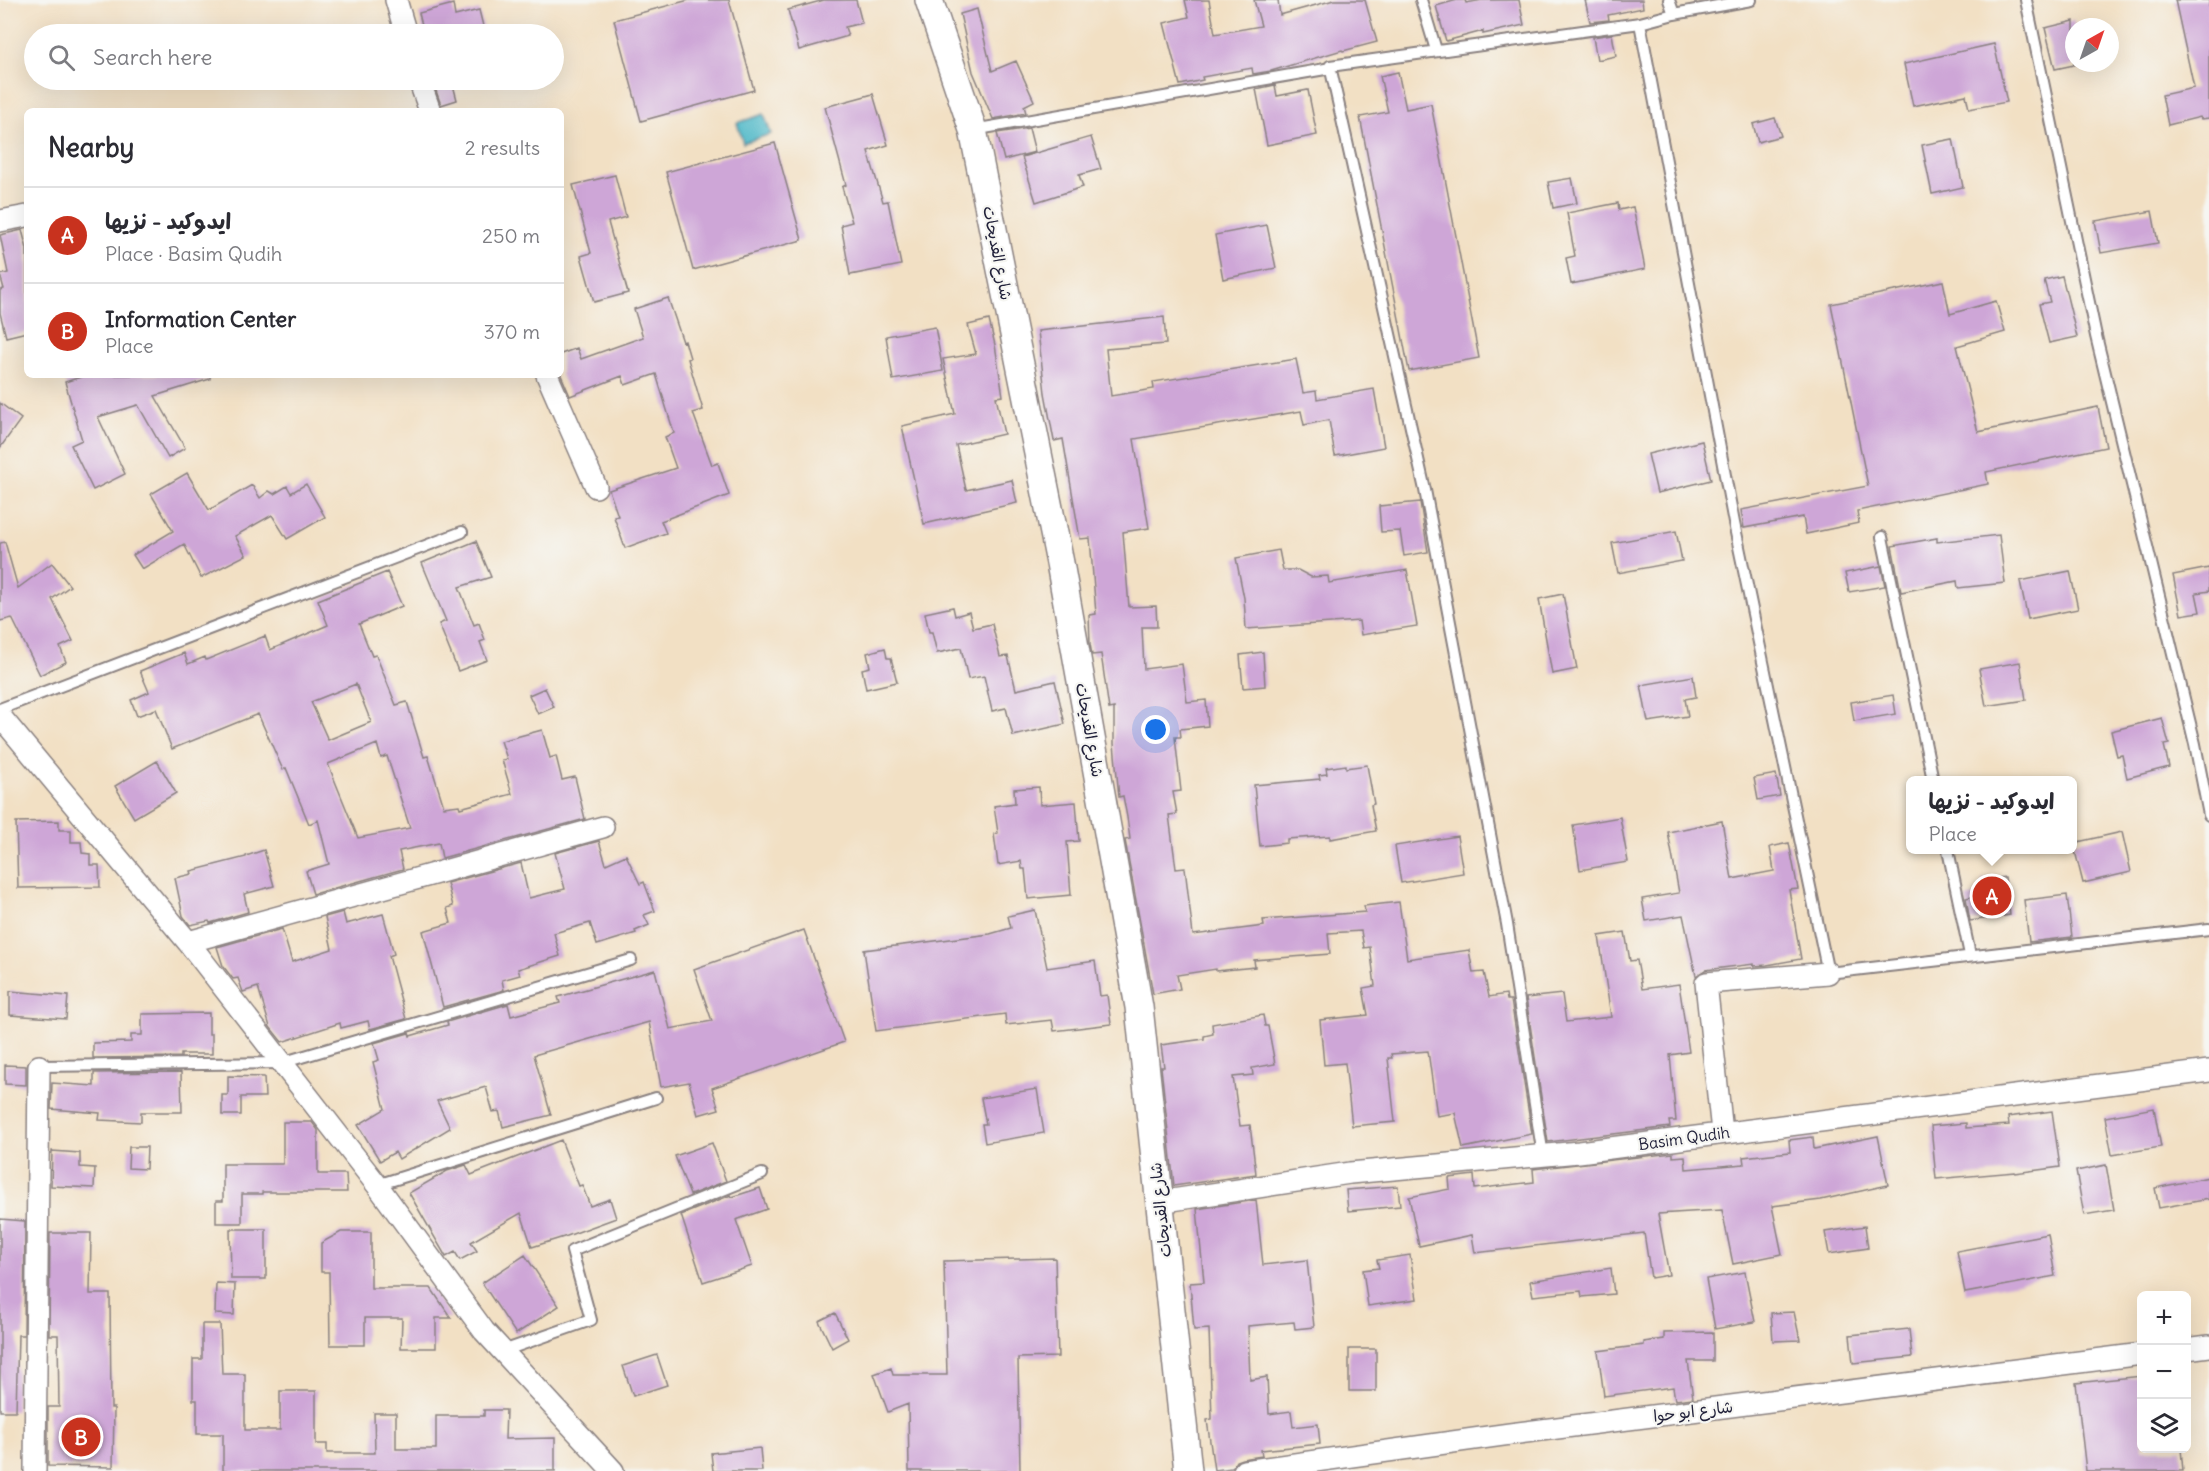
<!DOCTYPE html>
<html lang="en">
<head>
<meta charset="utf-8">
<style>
  body { margin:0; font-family:Delius,"Playpen Sans Arabic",sans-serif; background:#f2f2f3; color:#2b2b33 }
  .controls { position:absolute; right:18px; bottom:18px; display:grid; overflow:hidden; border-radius:9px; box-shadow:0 6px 24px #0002 }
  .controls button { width:54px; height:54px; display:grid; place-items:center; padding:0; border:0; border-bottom:2px solid #e1e1e2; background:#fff; color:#2b2b33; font:30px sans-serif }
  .compass { position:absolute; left:2065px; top:18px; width:54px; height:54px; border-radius:50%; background:#fff; box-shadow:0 6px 24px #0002; rotate:40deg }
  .you { position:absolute; left:1156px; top:730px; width:21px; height:21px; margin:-15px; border:4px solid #fff; border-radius:50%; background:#1a73e8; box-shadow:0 0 0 9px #1a73e833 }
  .badge { display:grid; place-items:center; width:39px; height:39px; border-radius:50%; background:#c8321e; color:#fff; font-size:20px; font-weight:700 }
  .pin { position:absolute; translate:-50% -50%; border:3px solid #fff; box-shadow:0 2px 6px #0006 }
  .popup { position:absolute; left:1906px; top:776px; width:171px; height:78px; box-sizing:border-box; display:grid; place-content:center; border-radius:9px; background:#fff; filter:drop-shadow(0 2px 4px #0005); font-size:20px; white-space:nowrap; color:#7c7c81 }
  .popup b { font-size:22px; color:#2b2b33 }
  .popup::after { content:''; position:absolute; left:50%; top:100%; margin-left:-12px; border:12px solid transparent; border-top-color:#fff }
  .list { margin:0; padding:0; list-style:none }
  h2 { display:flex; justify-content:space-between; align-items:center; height:78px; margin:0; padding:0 24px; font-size:26px }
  h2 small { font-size:20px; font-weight:400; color:#7c7c81 }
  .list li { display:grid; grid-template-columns:39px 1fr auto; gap:18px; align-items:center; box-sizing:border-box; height:96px; padding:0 24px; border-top:2px solid #e1e1e2 }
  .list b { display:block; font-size:22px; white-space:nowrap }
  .list p { margin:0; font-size:20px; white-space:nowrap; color:#7c7c81 }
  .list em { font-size:20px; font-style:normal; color:#7c7c81 }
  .icon { flex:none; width:33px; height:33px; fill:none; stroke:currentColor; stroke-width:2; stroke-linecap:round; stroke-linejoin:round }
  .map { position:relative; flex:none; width:2209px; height:1471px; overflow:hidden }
  .search { position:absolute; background:#fff; box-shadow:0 6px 24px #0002; left:24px; top:24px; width:540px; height:66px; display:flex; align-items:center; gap:15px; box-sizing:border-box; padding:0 21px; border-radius:33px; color:#7c7c81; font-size:22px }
  .panel { position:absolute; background:#fff; box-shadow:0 6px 24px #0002; left:24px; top:108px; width:540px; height:270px; border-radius:9px }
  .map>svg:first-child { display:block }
  .water { fill:#4bb7c7; stroke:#366c81; stroke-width:1.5 }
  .building { fill:#cea6d7; fill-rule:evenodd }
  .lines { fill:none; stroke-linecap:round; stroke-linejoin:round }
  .service-casing { stroke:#8a8180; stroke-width:14 }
  .minor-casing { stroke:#8a8180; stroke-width:24 }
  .tertiary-casing { stroke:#8a8180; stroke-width:30 }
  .service { stroke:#fff; stroke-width:10 }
  .minor { stroke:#fff; stroke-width:21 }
  .tertiary { stroke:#fff; stroke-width:27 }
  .labels { text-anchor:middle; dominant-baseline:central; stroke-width:4.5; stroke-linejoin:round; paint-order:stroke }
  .street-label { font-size:16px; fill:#22223b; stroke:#f6f6f2 }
</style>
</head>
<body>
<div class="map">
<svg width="2209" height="1471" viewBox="0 0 2209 1471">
  <rect width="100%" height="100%" fill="#f6f6f2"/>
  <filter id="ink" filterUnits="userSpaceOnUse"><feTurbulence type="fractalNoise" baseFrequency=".0167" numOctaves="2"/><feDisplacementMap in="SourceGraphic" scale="12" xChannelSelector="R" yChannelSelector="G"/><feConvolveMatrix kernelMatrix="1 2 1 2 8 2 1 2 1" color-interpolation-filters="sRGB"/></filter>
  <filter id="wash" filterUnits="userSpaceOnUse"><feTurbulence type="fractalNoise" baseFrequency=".008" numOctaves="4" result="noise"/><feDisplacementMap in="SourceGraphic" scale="24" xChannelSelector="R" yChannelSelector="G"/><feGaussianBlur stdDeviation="1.35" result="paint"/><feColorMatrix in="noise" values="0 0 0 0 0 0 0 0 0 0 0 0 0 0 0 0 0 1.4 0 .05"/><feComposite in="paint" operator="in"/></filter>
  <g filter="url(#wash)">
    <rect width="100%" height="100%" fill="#f2e0c4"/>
    <!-- water -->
    <path class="water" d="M764,114L771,134L743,143L737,123Z"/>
    <g id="blocks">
      <!-- building -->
      <path class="building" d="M689,0H729L754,90L641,121L614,20Z
        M824,0H856L862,23L845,27L848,36L799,50L788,10Z
        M1185,0H1209L1215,34L1261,26L1254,0H1278L1280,15L1334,0H1365L1377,42L1343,51L1342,50L1271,71L1253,74L1252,68L1202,77L1203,80L1180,85L1164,23L1189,17Z
        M1457,0H1465L1466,3L1482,0H1519L1524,25L1483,34V31L1446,41L1436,6Z
        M1585,0H1642L1643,8L1608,15L1609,20L1590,22Z
        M2175,0H2209V118L2201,119L2200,117L2168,125L2162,95L2194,88Z
        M453,4L455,16L479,10L485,34H424L419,13Z
        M977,9L992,71L1016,61L1034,101L1024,106L1026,113L993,119L973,72L960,14Z
        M2074,21V65L2055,69L2045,28Z
        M1612,34L1616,56L1597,60L1593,37Z
        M1994,44L2007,102L1969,109L1966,95L1913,106L1904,64Z
        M1398,72L1406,109L1431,104L1479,358L1409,371L1360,117L1388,112L1380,76Z
        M452,81L457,100L441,105L434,85Z
        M1275,85L1277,96L1308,90L1317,135L1267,145L1256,89Z
        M873,94L888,145L868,151L883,202L888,201L901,265L850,275L841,225L852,222L842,187L846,185L825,107Z
        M1775,118L1781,136L1758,142L1753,124Z
        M1029,128L1035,152L1004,160L997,133Z
        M1091,137L1101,169L1079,175L1083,187L1036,202L1022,157Z
        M1953,139L1963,187L1932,194L1922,145Z
        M775,143L802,240L693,270L666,172Z
        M615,175L626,217L608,222L628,293L594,302L581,256L591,253L573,185Z
        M1572,178L1577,203L1553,208L1548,182Z
        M1618,203L1619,210L1633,207L1645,269L1571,284L1566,258L1575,256L1567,213Z
        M2152,211L2158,243L2101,253L2095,221Z
        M1267,225L1276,268L1223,279L1215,235Z
        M22,230L27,249V332L6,337L0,313V290L4,289L0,275L8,273L0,235Z
        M2062,276L2077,337L2049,343L2039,304L2050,302L2044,280Z
        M1943,281L1950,314L1996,301L2005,332L1957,346L1978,432L2098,407L2106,447L1986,472L1988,484L1857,511L1859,523L1806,534L1803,517L1744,528L1741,510L1868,486L1831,304Z
        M668,298L683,342L685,341L690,358L688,359L703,410L693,413L712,465L718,463L729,495L661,521L666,533L625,548L614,517L618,516L609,490L676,468L665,437L674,433L656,374L625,385L622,376L570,396L561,375V354L577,348L581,359L643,337L634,309Z
        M1164,317L1166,344L1106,349L1111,396L1154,389L1153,382L1296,359L1303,393L1316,391L1317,399L1374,389L1384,447L1335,456L1329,420L1304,425L1301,411L1134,439L1149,528L1123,532L1129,607L1156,606L1157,627H1142L1144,669L1182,664L1187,702L1206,700L1208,726L1180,729L1181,737H1175L1181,791L1173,792L1177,814L1169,815L1176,869L1185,868L1193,935L1264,926L1263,920L1365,912L1364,906L1399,902L1407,959L1469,950L1473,973L1484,972L1489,997L1506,994L1507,1000H1511L1532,1134L1463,1148L1455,1113L1437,1116L1428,1051L1391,1054L1392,1058H1388L1395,1122L1352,1126L1345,1063L1324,1065L1320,1020L1368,1015L1363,988L1375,986L1370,947L1364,948L1361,931L1328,933L1330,954L1254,960L1255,967L1216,971V969L1177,975L1180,989L1153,994L1125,840L1130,839L1127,817L1123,796L1119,797L1114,744V708L1109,709L1101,654L1092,655L1090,644L1089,615L1096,614L1090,538L1080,539L1063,439L1054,441L1045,393L1038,331Z
        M989,320L995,345L1003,396L996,397L1004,434L956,445L966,490L1012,480L1017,503L924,524L902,426L955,414L943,359L976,354L968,325Z
        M935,327L943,371L893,380L886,336Z
        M87,375H210V379L155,396L185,448L168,458L138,405L98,417L125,474L93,490L71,445L82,440L65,382Z
        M0,403L21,419L0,448Z
        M1702,441L1711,480L1657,493L1648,454Z
        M187,473L209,510L252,485L260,498L269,491L274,494L287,486L291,493L306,484L325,517L287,539L272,515L235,536L246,555L201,578L184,544L142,569L133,555L173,531L151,494Z
        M1420,502L1428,552L1404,556L1400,531L1381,532L1379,506Z
        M1676,531L1682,561L1618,573L1612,543Z
        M1999,535L2005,583L1958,588L1957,581L1901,592L1892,546L1937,538V542Z
        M476,541L491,577L459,587L474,625L479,623L485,640L480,642L487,660L458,671L439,624L446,621L422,563Z
        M5,542L18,588L52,563L70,586L52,599L73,641L60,647L66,662L40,675L12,618L0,621V543Z
        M1279,550L1283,570H1298L1311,577L1328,576L1329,583L1407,570L1417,626L1361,635L1359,621L1246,629L1244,598L1236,558Z
        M1881,566L1885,586L1849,592L1845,573Z
        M2209,568V591L2196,593L2200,612L2181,615L2173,575Z
        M2070,571L2078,609L2028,619L2020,581Z
        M387,572L402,606L359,624L372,656L376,655L396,705L407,702L424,757L428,756L444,807L459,805L460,808L512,794L502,760L507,759L501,741L542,730L550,758L556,756L562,780L575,777L585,819L442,858L439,843L399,851L403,869L313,894L306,871L329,864L318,820L309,824L286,768L283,770L258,714L172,749L156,709L137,716L131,700L149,692L140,671L184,653L188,664L205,657L206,660L265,636L270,650L328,625L318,600ZM356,684L371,722L328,740L311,702ZM377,744L381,758L387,756L410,828L358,838L328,764Z
        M1563,594L1577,669L1552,674L1539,599Z
        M953,607L955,616L969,612L973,628L992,624L1000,657L1008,656L1016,690L1055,681L1065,724L1013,736L1006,708L992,711L984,676L968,679L961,648L937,653L932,632H929L925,613Z
        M885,648L887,658H891L897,682L866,689L862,669L870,667L867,653Z
        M1263,652L1265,686L1243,688L1240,655Z
        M2020,662L2026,700L1986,706L1979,669Z
        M1693,676L1696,697L1685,699L1688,716L1648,722L1641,685Z
        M545,688L554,707L538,714L529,695Z
        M1893,695L1896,714L1854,721L1851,702Z
        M2162,718L2169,744L2164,745L2169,767L2127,778L2122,755L2117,756L2111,731Z
        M157,761L176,793L134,818L115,786Z
        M1346,765V768L1367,765L1374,804L1371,805L1376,831L1330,839V836L1287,839V843L1260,846L1254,785L1320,779L1319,775L1327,774L1326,768Z
        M1776,774L1780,796L1758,800L1754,778Z
        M1039,787L1040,805L1076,802L1079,841L1067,842L1071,895L1028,899L1025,869H1022L1021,861L998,865L994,834L998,833L994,806L1015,803L1014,789Z
        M1620,817L1628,862L1580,870L1573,825Z
        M59,821V830H71V842H81L82,853L90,854V865H99L100,887L18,888L16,822Z
        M1722,821L1732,879L1774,871L1770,847L1789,843L1798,889L1789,890L1801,959L1767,965L1754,966V964L1705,970L1696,976L1683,915L1646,921L1642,899L1679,893L1668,832Z
        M2122,832L2131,872L2083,883L2073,843Z
        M1457,836L1463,873L1401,883L1395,846Z
        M599,841L606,864L626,855L640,884L644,882L655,911L644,915L649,925L635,931L636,933L597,945L590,923L554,933L560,956L518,969L520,975L502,980L504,990L443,1007L423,931L451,923L447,908L453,906L447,883L521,863L529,898L565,889L555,853Z
        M264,850L274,886L244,894L248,912L210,923L209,921L190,925L183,916L175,878L192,874L191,871L246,857V856Z
        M2005,877L2010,915L1970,921L1966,898L1984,894L1982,880Z
        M2067,895L2072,937L2029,942L2024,900Z
        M1035,910L1047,968L1095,961L1100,996L1107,995L1111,1024L1054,1031L1052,1020L1006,1025L1005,1014L876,1031L864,950L990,934L1011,928L1008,916Z
        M343,912L346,924L383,914L394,954L389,956L406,1019L370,1029L368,1021L341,1028L340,1023L282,1042L270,1027L258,987L243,992L238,978L233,979L223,966L217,947L282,929L292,962L332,949L325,917Z
        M804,930L844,1042L712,1088L719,1109L698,1115L689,1082L661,1087L649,1022L534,1055L551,1115L503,1127L499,1111L493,1112L486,1087L437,1101L450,1128L399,1159L395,1152L380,1161L358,1125L385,1109L373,1062L379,1060L374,1043L409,1033L410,1036L448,1025L447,1022L508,1004L511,1016L560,1003L558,997L655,970L670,1029L712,1021L694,969Z
        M1625,932L1630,961L1637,960L1642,989L1679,984L1689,1052L1670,1055L1676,1121H1669L1670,1127L1548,1142L1526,998L1562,994L1566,1022L1611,1017L1599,936Z
        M10,991L68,996L66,1019L10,1015Z
        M209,1013V1034H212V1054H181V1057L93,1058V1043L131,1042V1035H142V1014Z
        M1263,1015L1265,1026H1268L1275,1064L1252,1068L1253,1075L1233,1077L1240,1126L1250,1125L1256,1174L1174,1186L1161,1067H1164L1161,1045L1204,1039V1036L1213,1034L1212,1024Z
        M5,1065L26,1066V1085L5,1084Z
        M181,1072L182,1112H141V1122L99,1120L100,1113L51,1109L52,1083L94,1086V1073Z
        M228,1076L264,1077L265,1097H241V1115H222V1095H228Z
        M1037,1089L1044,1133L985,1143L982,1124H986L981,1098Z
        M2154,1108L2161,1147L2112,1155L2105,1117Z
        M2052,1111L2060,1167L2015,1173V1172L1936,1179L1931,1126L1966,1123V1128L2009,1125L2008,1117Z
        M283,1122H312L318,1130V1174H346L347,1192H262V1194H242V1223H216V1201H223V1164H283Z
        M1878,1136L1888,1185L1821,1200L1772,1206L1782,1254L1733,1264L1722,1210L1658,1214L1669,1275L1651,1278L1644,1233L1475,1253L1472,1235L1419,1246L1409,1197L1450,1189L1449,1178L1474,1175L1475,1189L1534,1182L1533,1169L1673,1153V1157L1685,1156L1686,1169L1744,1164L1743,1157L1790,1152L1789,1140L1813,1137L1814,1149Z
        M561,1140L579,1186L582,1185L590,1206L610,1199L616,1218L567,1236L532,1247L521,1213L471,1242L477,1251L460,1260L455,1252L446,1257L409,1193L447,1171L466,1165L471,1175Z
        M712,1143L726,1181L690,1195L675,1156Z
        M129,1147H147L146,1169L128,1168Z
        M52,1151L80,1153V1167L95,1168L94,1188L51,1186Z
        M2106,1165L2114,1210L2084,1215L2076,1171Z
        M2209,1177V1199L2159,1208L2155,1188Z
        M1398,1186L1400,1206L1348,1211L1346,1190Z
        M760,1188L767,1209L736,1220L752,1266L703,1282L681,1215L731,1195L732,1197Z
        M1256,1200L1263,1265L1307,1260L1314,1327L1295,1329L1294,1322L1248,1326L1250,1380L1267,1377L1269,1414L1291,1411L1293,1427L1318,1424L1320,1444L1261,1450L1262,1456L1242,1459L1236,1461L1232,1468L1214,1470L1207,1420L1212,1419L1209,1329L1194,1330L1190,1283L1204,1282L1197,1209Z
        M0,1219L25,1221L24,1335H18L16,1411H0Z
        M1865,1226L1868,1248L1829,1254L1825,1232Z
        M230,1229H266V1279H231Z
        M341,1232H371V1288H431L451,1318H436V1348H401L402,1318H365V1345H330L329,1272H321V1243Z
        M50,1233H91L90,1294H110L111,1408H114L113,1467L48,1466V1407H59L58,1335H49Z
        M2048,1234L2055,1276L1965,1293L1957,1251Z
        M525,1255L559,1306L516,1334L482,1283Z
        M1410,1255L1417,1299L1368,1306L1363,1270L1379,1268L1377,1260Z
        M1055,1258L1058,1357L1018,1358L1020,1471H909L908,1404L888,1412L874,1374L891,1368L893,1375H947L944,1261Z
        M1611,1268L1614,1294L1582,1297L1581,1291L1533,1296L1530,1281Z
        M1745,1272L1755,1322L1715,1329L1706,1279Z
        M216,1283L235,1284L234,1315L215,1314Z
        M1794,1312L1800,1340L1773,1341L1771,1313Z
        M835,1313L848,1339L832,1348L819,1321Z
        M202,1324H220L222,1374H245V1430H280V1391H316V1444H327V1453H375L374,1413H396V1449H436V1416H484V1410H506L505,1439L555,1438V1471H223V1434H197V1400H193V1359H202Z
        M1909,1329L1912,1357L1853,1363L1850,1335Z
        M1713,1332V1361H1688L1693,1398L1675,1400L1673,1387L1604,1396L1598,1351L1644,1345V1342L1664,1339V1333Z
        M1349,1349H1376V1391H1349Z
        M657,1355L667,1385L633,1396L623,1366Z
        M2142,1376V1449H2181L2183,1471H2086L2076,1383Z
        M760,1448L762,1471H713L711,1453Z"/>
    </g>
  </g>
  <g filter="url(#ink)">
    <use href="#blocks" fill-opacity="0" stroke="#8a8180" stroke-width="1.5"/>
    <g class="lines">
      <!-- service casing -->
      <g class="service-casing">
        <path id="service" d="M1421,0L1436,50
          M1669,0L1674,14
          M2026,0L2096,336L2195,744L2209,815
          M1640,23L1734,523L1828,973L2209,929
          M1330,66L1425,490L1507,924L1543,1156
          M973,130L1331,68L1330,66L1640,23L1674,14L1751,0
          M1882,537L1933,780
          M0,709L462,532
          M1948,850L1970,955
          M39,1066L281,1063L631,960
          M377,1185L656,1098
          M503,1351L591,1320L572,1251L762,1174"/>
      </g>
      <!-- minor casing -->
      <g class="minor-casing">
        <path id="minor" d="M396,0L406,34
          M419,80L430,111
          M0,221L27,216
          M547,375L596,487
          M0,716L188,942L377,1185L484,1331L613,1471
          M188,942L603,827
          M1722,1132L1706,983L1828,973
          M1159,1202L1350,1173L1579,1152L2209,1071
          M2186,1349L2209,1346
          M35,1471L39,1066
          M1244,1471L1510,1434L2142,1354"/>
      </g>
      <!-- tertiary casing -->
      <g class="tertiary-casing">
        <path id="tertiary" d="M929,0L973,130L1060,563L1139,1007L1188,1471"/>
      </g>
      <!-- service -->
      <use href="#service" class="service"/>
      <!-- minor -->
      <use href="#minor" class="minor"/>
      <!-- tertiary -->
      <use href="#tertiary" class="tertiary"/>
    </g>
  </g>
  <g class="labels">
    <!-- street labels -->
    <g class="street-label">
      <text transform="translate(998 253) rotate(79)">شارع القديحات</text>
      <text transform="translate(1090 730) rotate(80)">شارع القديحات</text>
      <text transform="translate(1684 1138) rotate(-8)">Basim Qudih</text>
      <text transform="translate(1160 1210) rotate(-96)">شارع القديحات</text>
      <text transform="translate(1693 1411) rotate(-7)">شارع ابو حوا</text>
    </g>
  </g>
</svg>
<div class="controls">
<button>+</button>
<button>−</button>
<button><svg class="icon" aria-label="layers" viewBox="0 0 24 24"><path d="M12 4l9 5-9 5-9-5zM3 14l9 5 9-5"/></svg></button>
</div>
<svg class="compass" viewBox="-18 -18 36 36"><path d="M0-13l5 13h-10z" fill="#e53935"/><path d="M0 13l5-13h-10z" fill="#7c7c81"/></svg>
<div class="you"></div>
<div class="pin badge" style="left:1992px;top:896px">A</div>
<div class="popup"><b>ايدوكيد - نزيها</b>Place</div>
<div class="pin badge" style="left:81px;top:1437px">B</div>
<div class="search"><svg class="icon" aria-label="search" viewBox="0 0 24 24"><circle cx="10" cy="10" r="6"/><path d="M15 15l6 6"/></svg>Search here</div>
<section class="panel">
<h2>Nearby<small>2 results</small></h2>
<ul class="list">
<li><span class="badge">A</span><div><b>ايدوكيد - نزيها</b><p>Place · Basim Qudih</p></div><em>250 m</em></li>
<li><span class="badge">B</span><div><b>Information Center</b><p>Place</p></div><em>370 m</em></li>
</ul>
</section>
</div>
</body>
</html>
